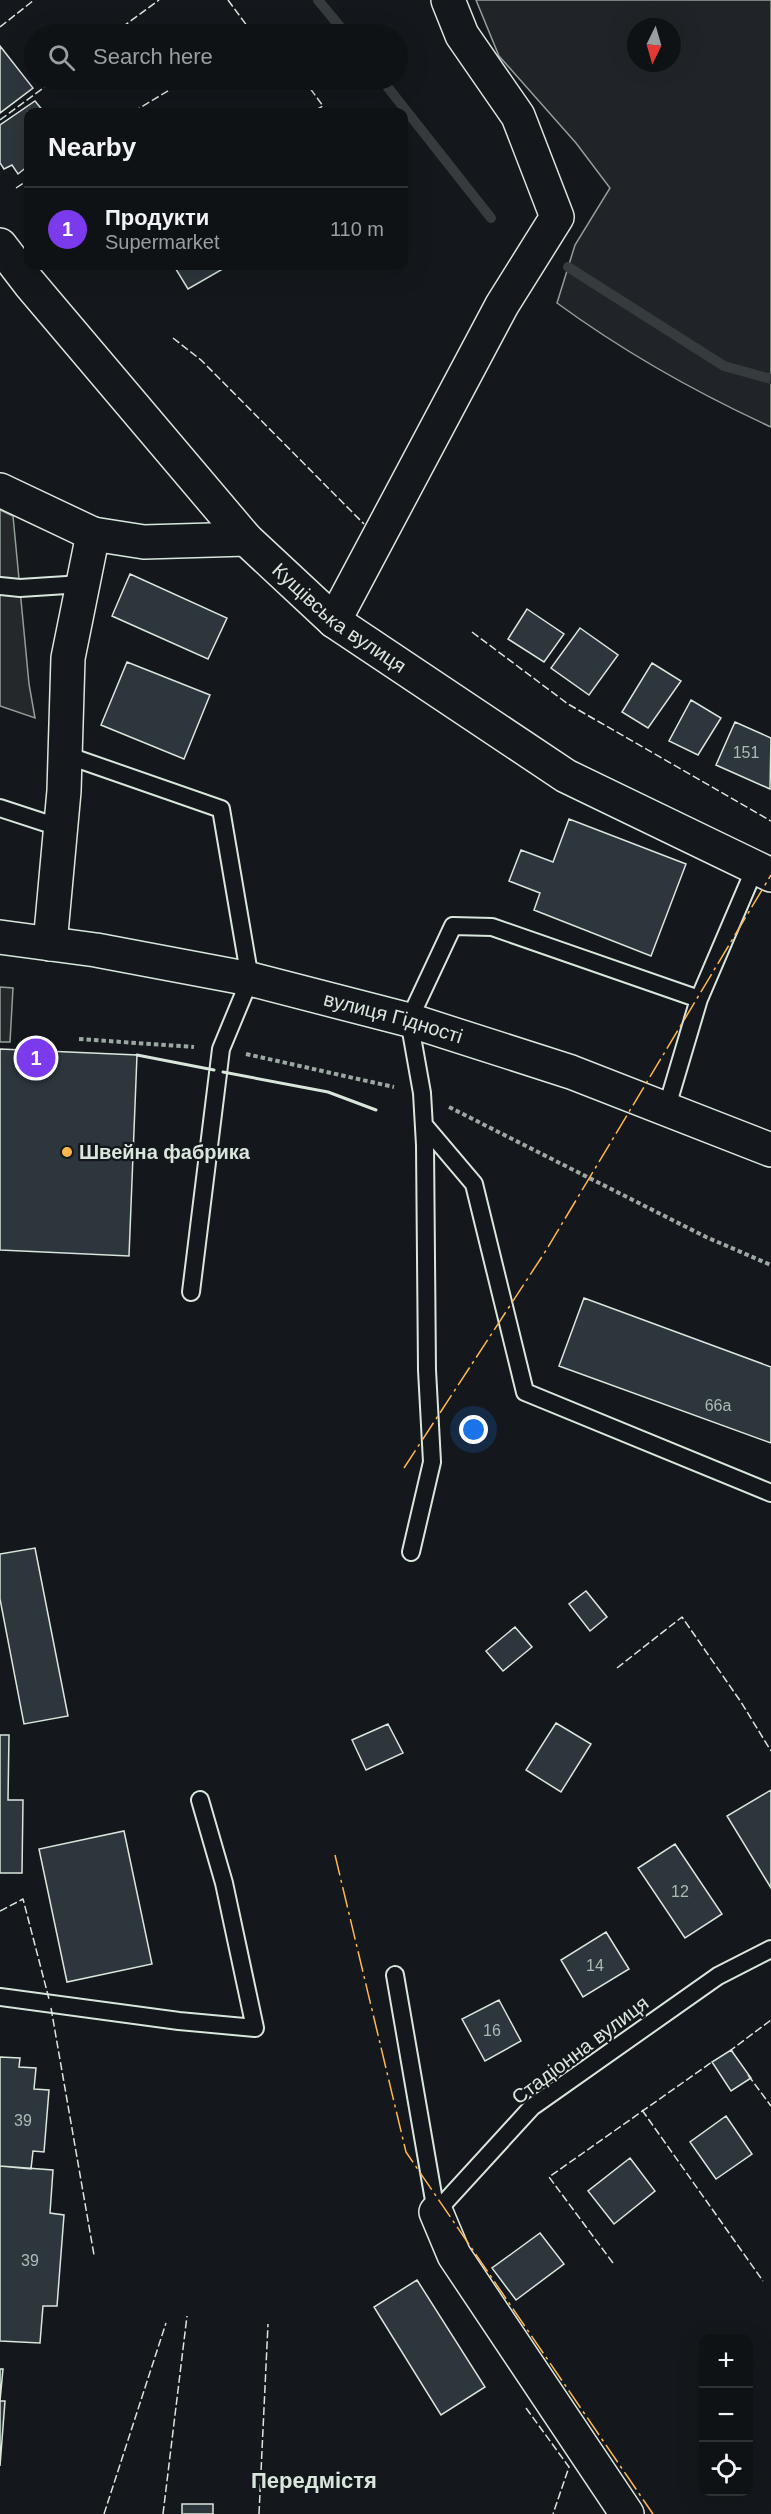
<!DOCTYPE html>
<html lang="en">
<head>
<meta charset="utf-8">
<style>
  body { margin:0; font-family:Helvetica,sans-serif; background:#1d2022; color:#f1f3f6 }
  .controls { position:absolute; right:18px; bottom:18px; display:grid; overflow:hidden; border-radius:12px; box-shadow:0 6px 24px #0002 }
  .controls button { width:54px; height:54px; display:grid; place-items:center; padding:0; border:0; border-bottom:2px solid #2f3234; background:#0f1215; color:#f1f3f6; font:30px sans-serif }
  .compass { position:absolute; left:627px; top:18px; width:54px; height:54px; border-radius:50%; background:#0f1215; box-shadow:0 6px 24px #0002; rotate:185deg }
  .you { position:absolute; left:474px; top:1430px; width:21px; height:21px; margin:-15px; border:4px solid #fff; border-radius:50%; background:#1a73e8; box-shadow:0 0 0 9px #1a73e833 }
  .badge { display:grid; place-items:center; width:39px; height:39px; border-radius:50%; background:#7c3aed; color:#fff; font-size:20px; font-weight:700 }
  .pin { position:absolute; translate:-50% -50%; border:3px solid #fff; box-shadow:0 2px 6px #0006 }
  .list { margin:0; padding:0; list-style:none }
  h2 { display:flex; justify-content:space-between; align-items:center; height:78px; margin:0; padding:0 24px; font-size:26px }
  h2 small { font-size:20px; font-weight:400; color:#9b9ea0 }
  .list li { display:grid; grid-template-columns:39px 1fr auto; gap:18px; align-items:center; box-sizing:border-box; height:84px; padding:0 24px; border-top:2px solid #2f3234 }
  .list b { display:block; font-size:22px; white-space:nowrap }
  .list p { margin:0; font-size:20px; white-space:nowrap; color:#9b9ea0 }
  .list em { font-size:20px; font-style:normal; color:#9b9ea0 }
  .icon { flex:none; width:33px; height:33px; fill:none; stroke:currentColor; stroke-width:2; stroke-linecap:round; stroke-linejoin:round }
  .map { position:relative; flex:none; width:771px; height:2514px; overflow:hidden }
  .search { position:absolute; background:#0f1215; box-shadow:0 6px 24px #0002; left:24px; top:24px; width:384px; height:66px; display:flex; align-items:center; gap:15px; box-sizing:border-box; padding:0 21px; border-radius:33px; color:#9b9ea0; font-size:22px }
  .panel { position:absolute; background:#0f1215; box-shadow:0 6px 24px #0002; left:24px; top:108px; width:384px; height:162px; border-radius:12px }
  .map>svg:first-child { display:block }
  .green { fill:#202428; stroke:#939e99; stroke-width:1.5; fill-rule:evenodd }
  .parking { fill:#24282b; stroke:#939e99; stroke-width:1.5 }
  .lines { fill:none; stroke-linecap:round; stroke-linejoin:round }
  .stream { stroke:#363b3e; stroke-width:10 }
  .building { fill:#2c363c; stroke:#d8e6dc; stroke-width:1.5 }
  .service-casing { stroke:#d8e6dc; stroke-width:20 }
  .minor-casing { stroke:#d8e6dc; stroke-width:36 }
  .secondary-casing { stroke:#d8e6dc; stroke-width:36 }
  .path { stroke:#9da8a2; stroke-width:4; stroke-dasharray:4.5 3; stroke-linecap:butt }
  .service { stroke:#14181c; stroke-width:16 }
  .minor { stroke:#14181c; stroke-width:33 }
  .secondary { stroke:#14181c; stroke-width:33 }
  .fence { stroke:#d8e6dc; stroke-width:1.5; stroke-dasharray:8 3; stroke-linecap:butt }
  .wall { stroke:#d8e6dc; stroke-width:3 }
  .power { stroke:#ffb74d; stroke-width:1.5; stroke-dasharray:21 4.5 3 4.5; stroke-linecap:butt }
  .poi-dot { fill:#ffb74d; stroke:#14181c; stroke-width:2 }
  .labels { text-anchor:middle; dominant-baseline:central; stroke-width:4.5; stroke-linejoin:round; paint-order:stroke }
  .number-label { font-size:16px; fill:#adbab4 }
  .street-label { font-size:20px; fill:#d8e6dc; stroke:#14181c }
  .poi-label { font-size:20px; font-weight:bold; fill:#d8e6dc; stroke:#14181c; text-anchor:start }
  .quarter-label { font-size:22px; font-weight:bold; fill:#d8e6dc; stroke:#14181c }
</style>
</head>
<body>
<div class="map">
<svg width="771" height="2514" viewBox="0 0 771 2514">
  <rect width="100%" height="100%" fill="#14181c"/>
  <!-- green -->
  <path class="green" d="M476,0H771V427C697,393 624,352 557,303L575,245L610,188L576,143L499,56ZM636,27H672V63H636Z"/>
  <!-- parking -->
  <path class="parking" d="M0,510L13,516L29,684L35,718L0,706Z
    M0,987L13,988L10,1042H0Z"/>
  <g class="lines">
    <!-- stream -->
    <path class="stream" d="M318,0L346,34
      M382,80L491,218
      M568,267L724,366L771,379"/>
  </g>
  <!-- building -->
  <path class="building" d="M0,46L33,88L0,113Z
    M35,101L44,112H28V166L18,174L12,165L4,169L0,163V125Z
    M174,266H228L188,289Z
    M130,574L227,618L208,659L112,616Z
    M527,609L564,634L544,662L508,639Z
    M580,628L618,655L589,695L551,668Z
    M127,662L210,695L184,759L101,725Z
    M652,663L681,681L648,728L622,712Z
    M691,700L721,718L698,755L669,741Z
    M735,722L771,738L770,789L716,765Z
    M569,819L686,864L651,956L534,910L540,893L509,881L521,850L553,862Z
    M0,1049L137,1055L129,1256L0,1250Z
    M584,1298L771,1367V1443L559,1366Z
    M35,1548L68,1716L24,1724L0,1599V1554Z
    M586,1591L607,1617L590,1631L569,1604Z
    M515,1627L532,1647L503,1671L486,1651Z
    M556,1723L591,1744L561,1792L526,1770Z
    M388,1724L403,1753L366,1770L352,1740Z
    M0,1735H9L8,1800H23L22,1873H0Z
    M771,1790V1888L727,1816Z
    M124,1831L152,1964L67,1982L39,1849Z
    M675,1844L722,1914L685,1938L638,1868Z
    M606,1932L629,1969L583,1997L561,1960Z
    M499,2000L521,2041L485,2061L462,2019Z
    M731,2050L751,2078L731,2091L712,2062Z
    M0,2057L20,2058L19,2067L36,2068L34,2089L49,2090L44,2152L33,2151L31,2169L0,2166Z
    M726,2116L752,2154L716,2179L690,2142Z
    M630,2158L655,2191L614,2224L588,2191Z
    M0,2166L53,2170L50,2213L64,2215L57,2306H43L40,2343L0,2341Z
    M540,2233L564,2264L516,2300L492,2268Z
    M417,2280L485,2387L441,2415L374,2307Z
    M0,2369H3L0,2401H5L0,2466Z
    M182,2504H213V2514H182Z"/>
  <g class="lines">
    <!-- service casing -->
    <g class="service-casing">
      <path id="service" d="M0,586L20,588L82,584
        M66,755L221,809L250,979L221,1049L191,1292
        M0,808L61,828
        M699,999L755,868
        M424,1125L474,1184L525,1392L771,1493
        M411,1552L432,1462L427,1370L425,1145L422,1093L409,1020L453,926L492,927L699,999L666,1110
        M395,1975L436,2212
        M0,1997L179,2021L255,2028L224,1883L200,1800
        M436,2212L532,2107L718,1976L771,1949"/>
    </g>
    <!-- minor casing -->
    <g class="minor-casing">
      <g id="minor">
        <path id="s1" d="M0,245L30,284L246,539L334,621L566,776L771,875"/>
        <path d="M0,490L93,534"/>
        <path d="M334,621L502,305L557,217L518,116L462,35L448,0"/>
        <path d="M50,944L64,791L68,658L93,534L144,542L246,539"/>
        <path d="M436,2212L454,2255L627,2514"/>
      </g>
    </g>
    <!-- secondary casing -->
    <g class="secondary-casing">
      <g id="secondary">
        <path id="s2" d="M0,937L96,950L250,979L409,1020L571,1072L771,1150"/>
      </g>
    </g>
    <!-- path -->
    <path class="path" d="M79,1039L194,1047
      M246,1054L394,1087
      M449,1107L706,1237L771,1265"/>
    <!-- service -->
    <use href="#service" class="service"/>
    <!-- minor -->
    <use href="#minor" class="minor"/>
    <!-- secondary -->
    <use href="#secondary" class="secondary"/>
    <!-- fence -->
    <path class="fence" d="M228,0L253,34
      M0,27L34,0
      M113,34L159,0
      M264,34L270,32L272,34
      M304,80L323,106L312,112
      M133,112L186,80
      M0,120L54,80
      M16,188L28,180
      M76,268L78,266
      M173,338L201,360L364,524
      M472,632L568,704L771,821
      M617,1668L682,1617L741,1702L771,1751
      M0,1911L23,1899L49,1999
      M51,2008L94,2255
      M733,2052L731,2050L771,2020
      M748,2075L771,2106
      M642,2110L763,2281
      M613,2263L549,2177L712,2062
      M526,2408L569,2467L553,2514
      M104,2514L166,2323
      M163,2514L187,2316
      M259,2514L268,2324"/>
    <!-- wall -->
    <path class="wall" d="M137,1055L214,1070
      M223,1072L328,1092L376,1110"/>
    <!-- power -->
    <path class="power" d="M404,1468L545,1252L771,875
      M335,1855L406,2152L653,2514"/>
  </g>
  <!-- markers -->
  <circle class="poi-dot" cx="67" cy="1152" r="6"/>
  <g class="labels">
    <!-- number labels -->
    <g class="number-label">
      <text x="746" y="752">151</text>
      <text x="718" y="1405">66а</text>
      <text x="680" y="1891">12</text>
      <text x="595" y="1965">14</text>
      <text x="492" y="2030">16</text>
      <text x="23" y="2120">39</text>
      <text x="30" y="2260">39</text>
    </g>
    <!-- street labels -->
    <g class="street-label">
      <text stroke="none"><textPath href="#s1" startOffset="506">Кущівська вулиця</textPath></text>
      <text stroke="none"><textPath href="#s2" startOffset="402">вулиця Гідності</textPath></text>
      <text transform="translate(580 2050) rotate(-37)">Стадіонна вулиця</text>
    </g>
    <!-- poi labels -->
    <g class="poi-label">
      <text x="79" y="1152">Швейна фабрика</text>
    </g>
    <!-- quarter labels -->
    <g class="quarter-label">
      <text x="314" y="2480">Передмістя</text>
    </g>
  </g>
</svg>
<div class="controls">
<button>+</button>
<button>−</button>
<button><svg class="icon" aria-label="locate" viewBox="0 0 24 24"><circle cx="12" cy="12" r="6"/><path d="M12 2v4M12 18v4M2 12h4M18 12h4"/></svg></button>
</div>
<svg class="compass" viewBox="-18 -18 36 36"><path d="M0-13l5 13h-10z" fill="#e53935"/><path d="M0 13l5-13h-10z" fill="#9b9ea0"/></svg>
<div class="you"></div>
<div class="pin badge" style="left:36px;top:1058px">1</div>
<div class="search"><svg class="icon" aria-label="search" viewBox="0 0 24 24"><circle cx="10" cy="10" r="6"/><path d="M15 15l6 6"/></svg>Search here</div>
<section class="panel">
<h2>Nearby<small></small></h2>
<ul class="list">
<li><span class="badge">1</span><div><b>Продукти</b><p>Supermarket</p></div><em>110 m</em></li>
</ul>
</section>
</div>
</body>
</html>
